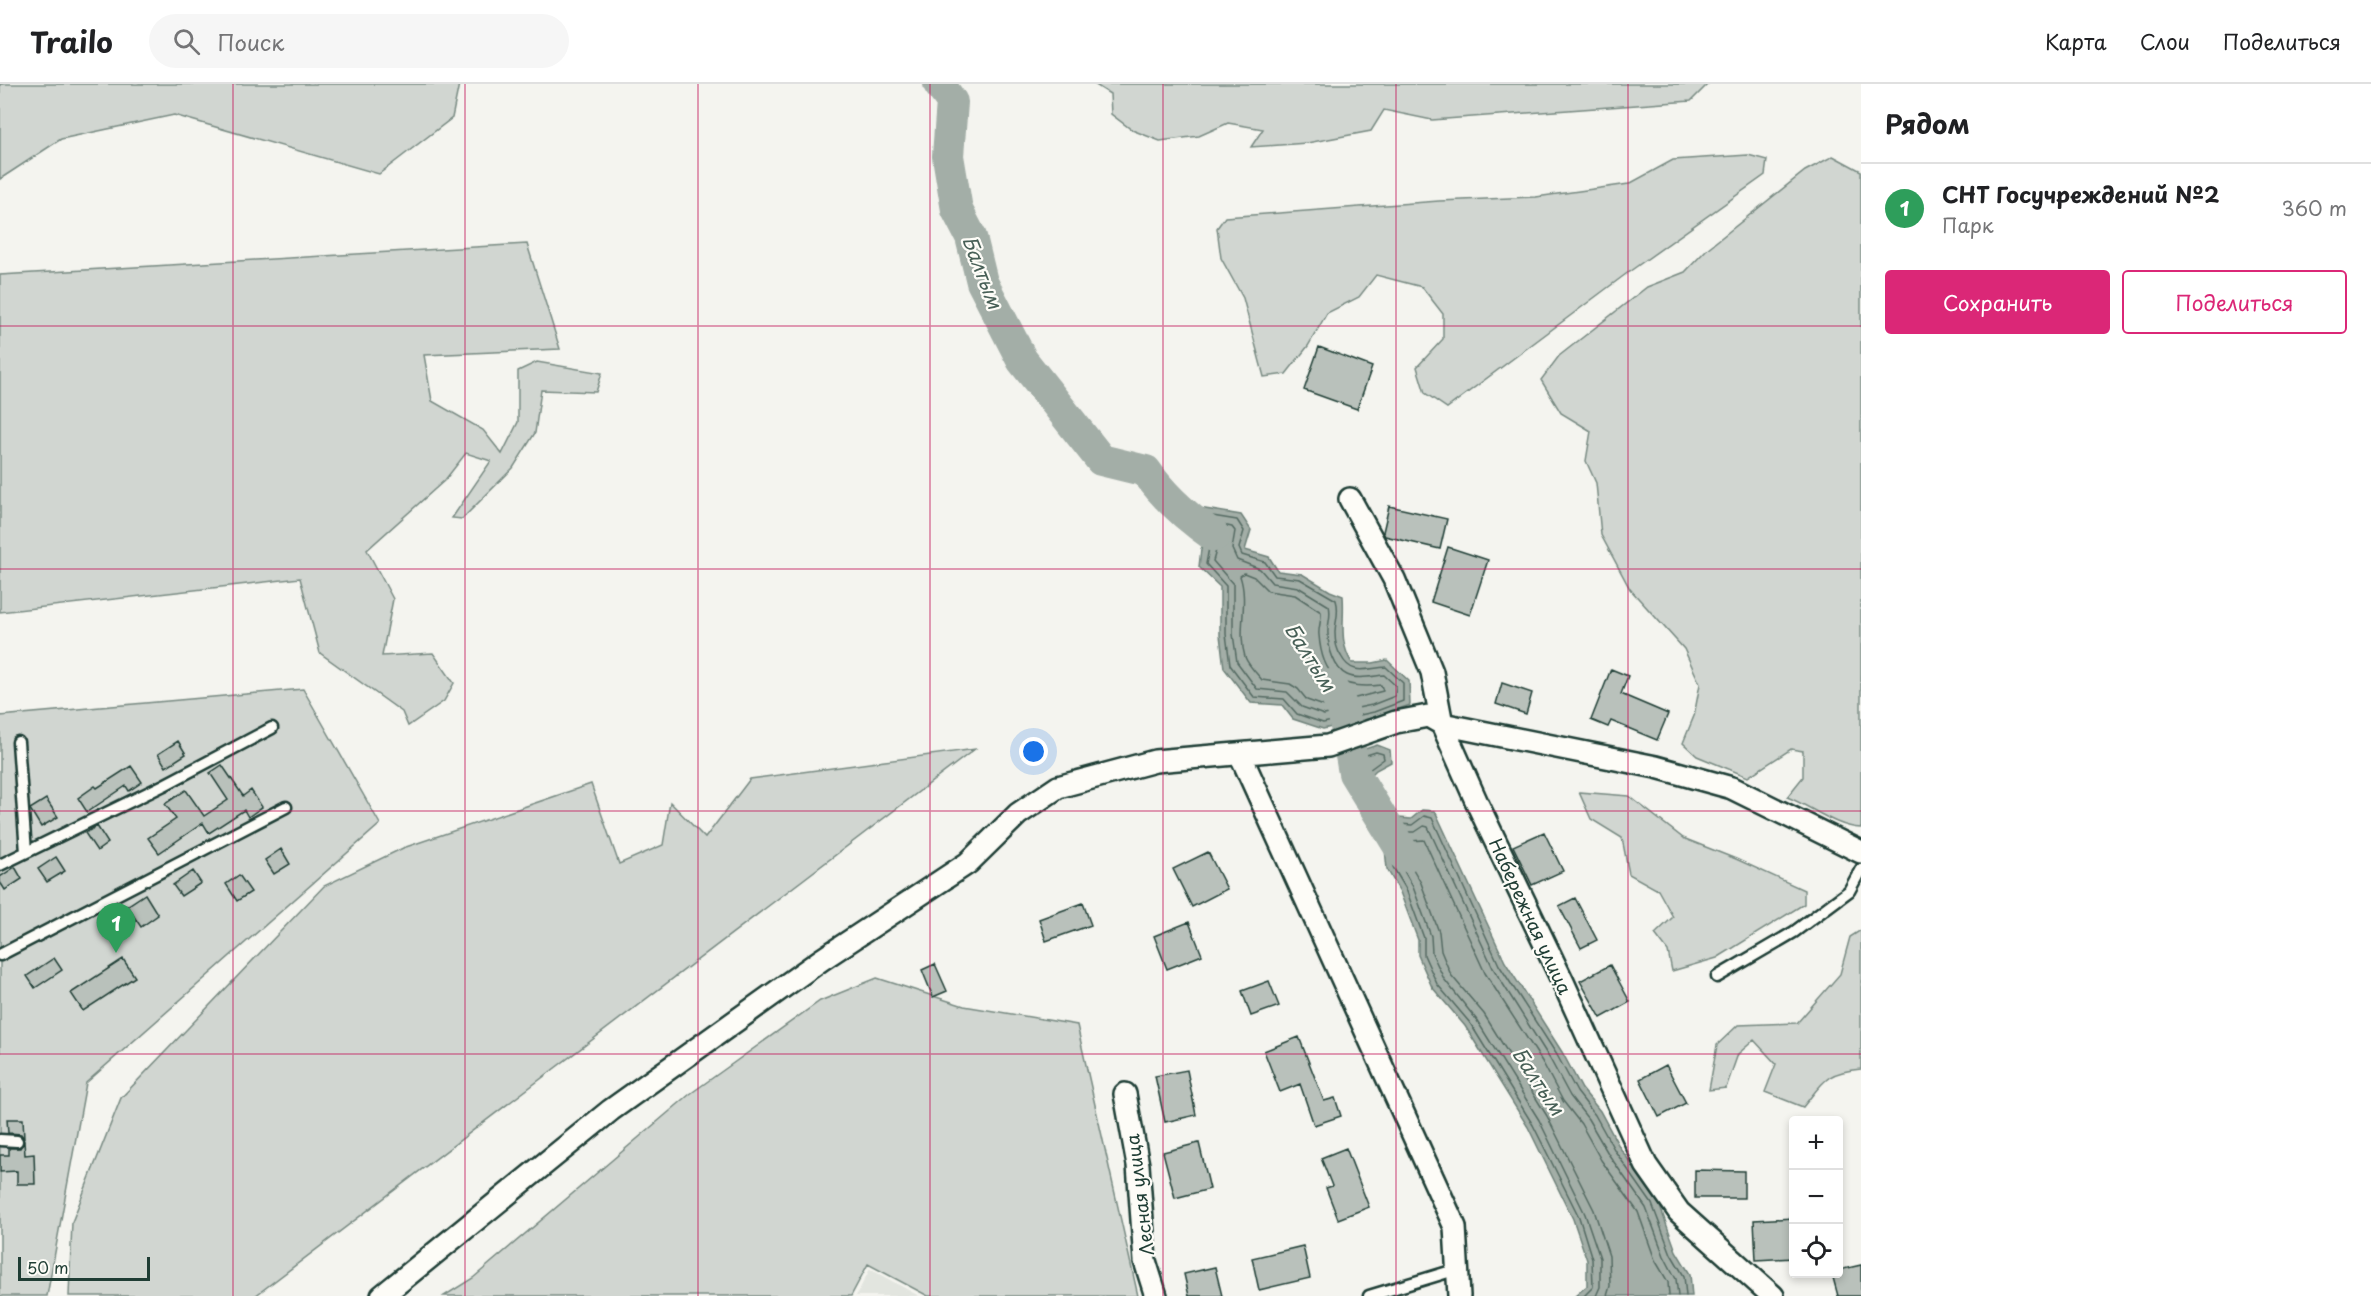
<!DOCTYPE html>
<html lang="ru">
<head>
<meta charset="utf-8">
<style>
  body { margin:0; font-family:"Playpen Sans",sans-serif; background:#f6f6f6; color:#202124 }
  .controls { position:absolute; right:18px; bottom:18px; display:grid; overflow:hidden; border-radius:6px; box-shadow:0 3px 9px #0003 }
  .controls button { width:54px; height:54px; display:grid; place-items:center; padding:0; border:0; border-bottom:2px solid #e0e0e0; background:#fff; color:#202124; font:30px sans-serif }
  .scale { position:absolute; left:18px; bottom:15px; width:132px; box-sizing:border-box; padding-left:6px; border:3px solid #1f3d34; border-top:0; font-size:16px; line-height:21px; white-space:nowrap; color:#1f3d34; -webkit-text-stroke:4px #fdfcf7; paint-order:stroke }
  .you { position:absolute; left:1034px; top:668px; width:21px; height:21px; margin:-15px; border:4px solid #fff; border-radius:50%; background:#1a73e8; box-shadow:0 0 0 9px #1a73e833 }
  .badge { display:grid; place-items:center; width:39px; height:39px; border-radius:50%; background:#db2777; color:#fff; font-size:20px; font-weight:700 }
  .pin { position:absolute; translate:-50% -50px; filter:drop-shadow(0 2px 3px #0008) }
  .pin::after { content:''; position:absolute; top:32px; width:21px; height:18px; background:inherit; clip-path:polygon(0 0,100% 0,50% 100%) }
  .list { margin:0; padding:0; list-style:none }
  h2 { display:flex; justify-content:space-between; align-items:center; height:78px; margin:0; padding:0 24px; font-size:26px }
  h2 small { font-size:20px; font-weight:400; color:#757577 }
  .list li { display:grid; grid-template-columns:39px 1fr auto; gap:18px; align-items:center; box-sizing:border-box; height:90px; padding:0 24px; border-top:2px solid #e0e0e0 }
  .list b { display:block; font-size:22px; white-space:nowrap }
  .list p { margin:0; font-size:20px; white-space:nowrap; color:#757577 }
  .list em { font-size:20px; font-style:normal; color:#757577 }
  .actions { display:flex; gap:12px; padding:18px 24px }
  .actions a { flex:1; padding:14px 0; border:2px solid #db2777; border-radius:6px; text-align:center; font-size:21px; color:#db2777 }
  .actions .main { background:#db2777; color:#fff }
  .icon { flex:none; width:33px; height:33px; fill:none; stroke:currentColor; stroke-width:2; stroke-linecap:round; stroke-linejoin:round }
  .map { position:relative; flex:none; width:1861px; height:1212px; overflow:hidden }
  header { display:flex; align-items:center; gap:36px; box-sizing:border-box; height:84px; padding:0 30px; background:#fff; border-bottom:2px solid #e0e0e0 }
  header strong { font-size:28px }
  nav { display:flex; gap:33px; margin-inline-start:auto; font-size:21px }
  .search { width:420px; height:54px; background:#f6f6f6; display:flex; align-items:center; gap:15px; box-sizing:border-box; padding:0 21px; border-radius:33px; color:#757577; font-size:22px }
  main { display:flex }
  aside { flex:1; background:#fff }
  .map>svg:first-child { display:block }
  .built { fill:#e2e5df }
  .green { fill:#d1d6d1; stroke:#788a82; stroke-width:1.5 }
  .water { fill:#a3aea7; stroke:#6e8179; stroke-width:1.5 }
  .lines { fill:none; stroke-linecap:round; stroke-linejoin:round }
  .shore { stroke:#546a62; stroke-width:1.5 }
  .river { stroke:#a3aea7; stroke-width:32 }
  .building { fill:#b9c1bb; stroke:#1f3d34; stroke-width:1.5 }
  .lane-casing { stroke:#1f3d34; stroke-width:15 }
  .street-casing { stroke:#1f3d34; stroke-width:26 }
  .lane { stroke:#fdfcf7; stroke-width:10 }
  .street { stroke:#fdfcf7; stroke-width:21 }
  .grid { fill:none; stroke:#c2185b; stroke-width:1.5; stroke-opacity:0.55 }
  .labels { text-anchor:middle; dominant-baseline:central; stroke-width:4.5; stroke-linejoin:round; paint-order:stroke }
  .street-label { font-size:18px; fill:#1f3d34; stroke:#fdfcf7 }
  .water-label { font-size:20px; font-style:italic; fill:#475f56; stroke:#fdfcf7 }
</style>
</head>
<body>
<header>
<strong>Trailo</strong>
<div class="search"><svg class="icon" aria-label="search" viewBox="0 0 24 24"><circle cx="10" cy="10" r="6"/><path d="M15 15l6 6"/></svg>Поиск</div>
<nav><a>Карта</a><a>Слои</a><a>Поделиться</a></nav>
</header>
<main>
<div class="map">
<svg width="1861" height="1212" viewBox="0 0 1861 1212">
  <rect width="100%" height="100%" fill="#f4f4ef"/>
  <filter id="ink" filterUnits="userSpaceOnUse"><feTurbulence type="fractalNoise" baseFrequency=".0167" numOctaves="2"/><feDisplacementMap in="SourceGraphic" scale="12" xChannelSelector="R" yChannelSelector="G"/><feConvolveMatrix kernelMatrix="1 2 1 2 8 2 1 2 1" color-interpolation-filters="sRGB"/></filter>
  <g filter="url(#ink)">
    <!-- built -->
    <path class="built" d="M870,1185L919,1212H856Z"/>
    <!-- green -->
    <path class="green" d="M0,0H459L452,34L379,90L174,31L61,55L0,95Z
      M1094,0H1708L1691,17L1432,36L1384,26L1371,47L1307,59L1251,63L1263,45L1228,39L1199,52L1160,57L1132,46L1111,30L1110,10Z
      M1748,71L1767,76L1765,91L1626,190L1447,324L1425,309L1417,283L1443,255V230L1422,203L1376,191L1359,213L1327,229L1308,262L1286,290L1264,293L1243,214L1221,174L1217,144L1225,133L1439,117L1536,113L1629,100L1673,76Z
      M1833,72L1861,87V744C1835,743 1811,722 1787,713L1803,693V667L1791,665L1748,693L1697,672L1683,659L1694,632L1700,600L1684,565L1630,505L1601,451L1596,399L1586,377L1591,347L1561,329L1541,296L1559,272L1647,203L1685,188L1707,165L1805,87Z
      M527,160L560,265L424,271L432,317L483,346L502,370L518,338V287L537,278L602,289L596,308L541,306L535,349L513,384L462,435L452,434L491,377L466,369L445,396L367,466L393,515L382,572L433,569L454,599L444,617L408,642L402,628L320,569L300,494L0,528V191Z
      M303,605L380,740L86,999L47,1212H0V632Z
      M975,665L255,1212H69L72,1138L121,1014L324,802L403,764L591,700L619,780L663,761L670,718L705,754L750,695Z
      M1579,708L1629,712L1683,754L1736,775L1804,806V820L1717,874L1672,887L1668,867L1655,850L1673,833L1658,806L1629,790L1622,754L1591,735Z
      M1861,846V985C1826,988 1824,997 1803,1023L1765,1008L1776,980L1754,956L1738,970L1726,1004L1709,1006L1717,961L1738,941L1797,939L1840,890L1850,853Z
      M877,894L964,922L1077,941L1138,1212H928L868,1180L851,1212H444L473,1194L690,1010L820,917Z"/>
    <!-- water -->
    <path class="water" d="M1181,421L1241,431L1251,446L1245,466L1269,473L1278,487L1302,490L1330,507L1343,512C1345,537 1338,557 1352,579H1373L1387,576L1409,597L1410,621L1376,633L1323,645L1293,635L1282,621L1251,619L1224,584L1220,551V503L1199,483L1201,465L1206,455L1191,443L1177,438Z
      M1377,661L1390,666L1391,678L1376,686L1364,698L1349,696L1345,678L1353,669Z
      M1422,726L1435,727L1505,878L1562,968L1582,1005L1600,1027L1620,1064L1658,1117L1676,1167L1690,1190L1692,1212H1575L1587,1202V1176L1573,1135L1528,1043L1465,942L1432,903L1418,871V856L1400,808L1387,785L1384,755L1378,739L1386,733L1411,735Z"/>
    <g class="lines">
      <!-- shore -->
      <path class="shore" d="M1188,428L1237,436L1244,447L1239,464L1242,471L1265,478L1275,492L1300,495L1336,516C1340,529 1335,537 1335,549C1335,556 1337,566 1341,572C1352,593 1367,584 1386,583L1403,599V617L1374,628L1323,639L1297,630L1284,615L1254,613L1230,581L1226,550V502L1206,480L1211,453L1195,438L1185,434V430Z
        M1218,440L1232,443L1235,447L1232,465L1237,476L1260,485L1272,499L1298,503L1329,522C1332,532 1327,540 1328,550C1328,563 1334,585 1347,591C1357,596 1373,592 1384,591L1396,602L1395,612L1372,621L1324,631L1302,623L1287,608L1257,605L1237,578L1233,550V500L1213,477L1219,456L1215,444Z
        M1244,489L1254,493L1268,507L1295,511L1321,528C1322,536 1318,543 1319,551C1322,593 1341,606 1381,601L1383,607L1324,622L1307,616L1298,605L1290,600L1262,596C1257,590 1248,581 1245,573C1237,547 1249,518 1240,492Z
        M1376,668L1383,670L1384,675L1362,691L1355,690L1352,680L1357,674Z
        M1584,1212L1593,1203L1592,1175L1579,1133L1533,1041L1470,939L1437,900L1424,871V854L1406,805L1393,783L1390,754L1386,743L1388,739L1412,741L1424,732L1432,734L1499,881L1557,971L1577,1008L1595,1031L1615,1067L1652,1120L1671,1170L1684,1192L1686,1212
        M1596,1212L1600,1203V1174L1585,1130L1539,1036L1476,935L1444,895L1432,869L1431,852L1413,803L1400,780L1396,751L1398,748H1415L1424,742L1428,743L1493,884L1550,975L1570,1012L1588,1035L1609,1071L1646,1124L1664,1172L1676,1195L1678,1212
        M1607,1212L1610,1202L1609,1172L1594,1126L1547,1032L1484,930L1451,891L1441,867L1439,848L1421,799L1409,778L1407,760L1409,757L1424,756L1485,889L1543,979L1563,1017L1581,1040L1601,1076L1638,1128L1655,1176L1668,1198L1669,1212"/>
      <!-- river -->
      <path class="river" d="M939,0L952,18L948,72L957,126L971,153L982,198L1022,276L1101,376L1146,387C1164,413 1188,434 1214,452
        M1330,601L1343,625L1354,689L1405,772"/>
    </g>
    <!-- building -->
    <path class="building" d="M1319,263L1372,283L1357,325L1304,306Z
      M1389,422L1447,435L1440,465L1385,452L1383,448Z
      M1448,463L1488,476L1470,531L1431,518Z
      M1611,585L1628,592L1621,610L1668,630L1657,656L1611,637L1608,643L1591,636Z
      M1502,599L1532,609L1526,630L1496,620Z
      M178,657L186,670L166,683L158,670Z
      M222,681L243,712L251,706L262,723L248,733L244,726L209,749L203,739L159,769L148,754L176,735L165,720L186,706L204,732L228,716L210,689Z
      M131,682L142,698L129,707L126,702L87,728L78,714L95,702L97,704Z
      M46,715L58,733L41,743L30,725Z
      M97,742L108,759L97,767L85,749Z
      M1544,748L1563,787L1532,801L1513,762Z
      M281,765L290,780L274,790L265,776Z
      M1208,768L1227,805L1192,823L1173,785Z
      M56,773L65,787L47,798L38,785Z
      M15,783L22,795L5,806L0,798V793Z
      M193,787L201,799L181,812L173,801Z
      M239,791L251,808L237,817L226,800Z
      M145,810L158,831L141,843L127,822Z
      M1575,814L1597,856L1581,864L1559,822Z
      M1083,819L1091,841L1046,857L1039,835Z
      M1189,838L1202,871L1167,885L1154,852Z
      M54,874L62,886L35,904L27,892Z
      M123,875L135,893L83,927L71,909Z
      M935,880L947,907L933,913L922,886Z
      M1610,881L1630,918L1601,934L1580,897Z
      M1269,897L1279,922L1251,932L1242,907Z
      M1299,953L1324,1017L1335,1014L1341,1032L1314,1041L1300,1000L1280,1008L1264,967Z
      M1666,981L1686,1019L1659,1033L1640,995Z
      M1187,986L1196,1031L1165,1038L1155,992Z
      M7,1035H23L24,1055L21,1050L8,1049Z
      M24,1058L25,1071L34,1070L35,1100H17V1087L0,1088V1071H9V1064H20Z
      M1199,1059L1210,1105L1175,1114L1163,1068Z
      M1346,1064L1369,1123L1338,1135L1326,1104L1332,1102L1321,1074Z
      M1695,1086L1744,1087V1114H1695Z
      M1794,1134V1174L1756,1176L1754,1136Z
      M1303,1162L1310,1194L1259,1206L1252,1174Z
      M1861,1181V1212H1838L1832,1190H1839V1186Z
      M1215,1183L1222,1212H1189L1184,1190Z"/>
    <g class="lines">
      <!-- lane casing -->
      <g class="lane-casing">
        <path id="lane" d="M18,658L26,768
          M0,781L164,701L272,644
          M0,871L286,723
          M1717,893L1794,848L1849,807L1861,785
          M0,1056L17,1057
          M1369,1212L1458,1185"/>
      </g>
      <!-- street casing -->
      <g class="street-casing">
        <path id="street" d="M1350,415L1394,495L1432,588L1442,640L1478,721L1563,898L1646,1081L1679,1128L1773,1212
          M1240,670L1455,1143L1459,1212
          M1125,1010L1138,1081L1145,1177L1156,1212
          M382,1212L611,1026L821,876L968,779L1018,730L1058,703L1155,677L1328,662L1396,638L1428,632L1442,640L1656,683L1732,704L1861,768"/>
      </g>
      <!-- lane -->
      <use href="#lane" class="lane"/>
      <!-- street -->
      <use href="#street" class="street"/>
    </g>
  </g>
  <!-- grid -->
  <path class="grid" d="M233,0V1212M465,0V1212M698,0V1212M930,0V1212M1163,0V1212M1396,0V1212M1628,0V1212M0,242H1861M0,485H1861M0,727H1861M0,970H1861"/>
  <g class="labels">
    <!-- street labels -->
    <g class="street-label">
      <text transform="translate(1531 832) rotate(65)">Набережная улица</text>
      <text transform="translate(1139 1111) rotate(-97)">Лесная улица</text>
    </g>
    <!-- water labels -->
    <g class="water-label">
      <text transform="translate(983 188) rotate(69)">Балтым</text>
      <text transform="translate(1311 573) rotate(58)">Балтым</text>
      <text transform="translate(1539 997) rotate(57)">Балтым</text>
    </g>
  </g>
</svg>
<div class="controls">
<button>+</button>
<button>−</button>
<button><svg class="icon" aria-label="locate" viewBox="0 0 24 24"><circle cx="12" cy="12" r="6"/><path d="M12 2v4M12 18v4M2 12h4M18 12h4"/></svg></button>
</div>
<div class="scale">50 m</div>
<div class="you"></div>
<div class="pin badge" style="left:116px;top:869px;background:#2e9e5b">1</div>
</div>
<aside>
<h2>Рядом<small></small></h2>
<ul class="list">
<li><span class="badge" style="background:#2e9e5b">1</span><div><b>СНТ Госучреждений №2</b><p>Парк</p></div><em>360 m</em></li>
</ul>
<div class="actions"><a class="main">Сохранить</a><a>Поделиться</a></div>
</aside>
</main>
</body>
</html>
